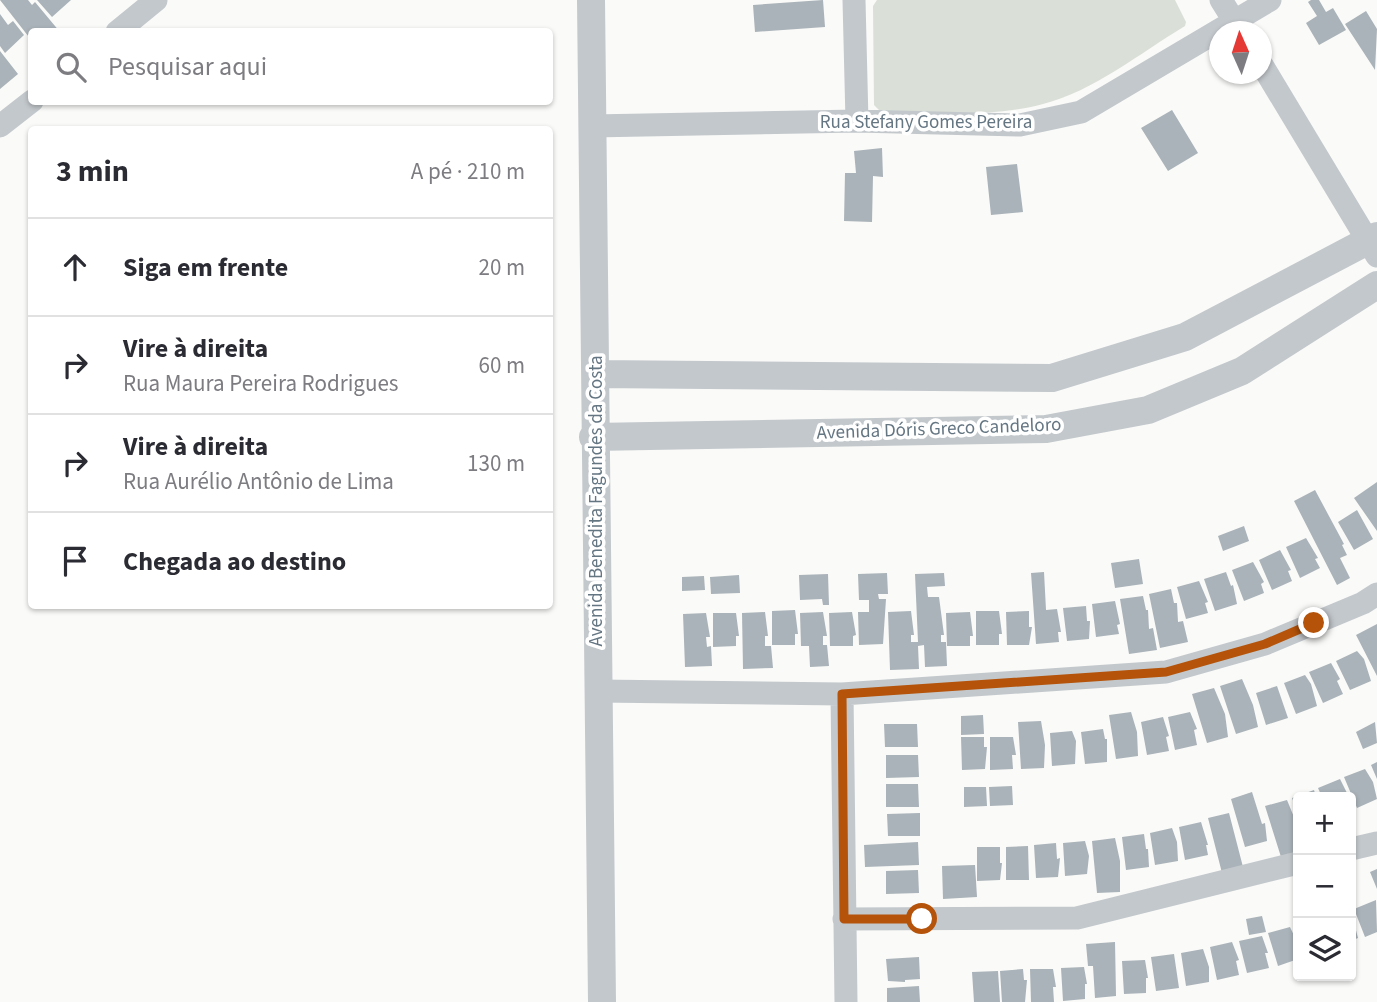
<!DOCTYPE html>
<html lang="pt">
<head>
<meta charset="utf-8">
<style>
  body { margin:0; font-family:"Source Sans 3",sans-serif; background:#f2f2f3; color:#2b2b33 }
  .controls { position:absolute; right:21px; bottom:21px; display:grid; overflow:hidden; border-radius:7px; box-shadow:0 2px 5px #0004 }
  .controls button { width:63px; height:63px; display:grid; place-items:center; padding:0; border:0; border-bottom:2px solid #e1e1e2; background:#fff; color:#2b2b33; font:35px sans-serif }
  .compass { position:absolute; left:1209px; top:21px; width:63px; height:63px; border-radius:50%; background:#fff; box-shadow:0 2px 5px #0004; rotate:357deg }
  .stop { position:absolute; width:21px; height:21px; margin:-16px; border:5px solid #b45309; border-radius:50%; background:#fff }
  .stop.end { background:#b45309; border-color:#fff; box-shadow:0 2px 7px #0008 }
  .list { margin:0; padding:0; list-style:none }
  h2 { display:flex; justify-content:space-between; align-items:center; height:91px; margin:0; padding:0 28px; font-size:30px }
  h2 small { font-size:23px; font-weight:400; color:#7c7c81 }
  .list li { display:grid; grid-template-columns:46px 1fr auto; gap:21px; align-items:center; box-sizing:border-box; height:98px; padding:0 28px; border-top:2px solid #e1e1e2 }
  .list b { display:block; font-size:26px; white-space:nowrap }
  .list p { margin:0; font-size:23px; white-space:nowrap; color:#7c7c81 }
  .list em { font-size:23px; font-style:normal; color:#7c7c81 }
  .icon { flex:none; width:38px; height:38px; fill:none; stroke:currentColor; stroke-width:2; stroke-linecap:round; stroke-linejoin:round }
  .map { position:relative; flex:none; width:1377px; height:1002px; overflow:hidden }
  .search { position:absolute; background:#fff; box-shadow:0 2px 5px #0004; left:28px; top:28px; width:525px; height:77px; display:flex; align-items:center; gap:18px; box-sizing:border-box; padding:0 24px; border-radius:7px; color:#7c7c81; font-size:26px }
  .panel { position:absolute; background:#fff; box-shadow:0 2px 5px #0004; left:28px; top:126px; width:525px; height:483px; border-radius:7px }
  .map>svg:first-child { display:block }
  .green { fill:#dadfd7 }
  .building { fill:#aab3b9 }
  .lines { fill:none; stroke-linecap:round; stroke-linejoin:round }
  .minor { stroke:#c3c8cc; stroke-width:23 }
  .tertiary { stroke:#c3c8cc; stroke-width:28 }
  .route { stroke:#b45309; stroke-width:9 }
  .labels { text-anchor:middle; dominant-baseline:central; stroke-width:7; stroke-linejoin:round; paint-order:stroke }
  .street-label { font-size:19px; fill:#657683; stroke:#fff }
</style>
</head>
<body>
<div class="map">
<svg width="1377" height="1002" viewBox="0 0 1377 1002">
  <rect width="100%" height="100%" fill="#fafaf8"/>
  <!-- green -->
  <path class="green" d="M877,0H1175L1186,22L1185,26C1140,53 1094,91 1043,104C992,118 934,112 881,112L874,105L873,6Z"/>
  <!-- building -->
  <path class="building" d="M0,0H28L32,5L35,2L60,32H32V41Z
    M37,0H71L52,17Z
    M823,0L825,27L755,32L753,5Z
    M1311,0H1319L1326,12L1333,8L1346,30L1319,45L1306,23L1317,16L1308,2Z
    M1366,11L1377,29L1375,70L1345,24Z
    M0,14L8,25L13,21L24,35L5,53L0,46Z
    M0,51L18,74L0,89Z
    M1172,110L1198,153L1168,171L1141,128Z
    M882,148L883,177L873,176L872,222L844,221L845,173H856L854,151Z
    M1017,164L1023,212L991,215L986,167Z
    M1377,482V531L1354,498Z
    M1315,490L1344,544L1342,545L1347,555L1340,558L1350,578L1337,585L1294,501Z
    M1357,510L1373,539L1354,550L1338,522Z
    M1244,526L1249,541L1223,551L1218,536Z
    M1306,538L1318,558L1315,559L1320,568L1300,578L1286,547Z
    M1280,550L1291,570L1288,571L1292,581L1272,590L1259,560Z
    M1139,559L1143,584L1115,588L1111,563Z
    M1253,562L1264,582L1261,584L1264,593L1244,601L1232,570Z
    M1044,572L1046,610L1057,609L1061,632H1058L1059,642L1036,644L1031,573Z
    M1226,572L1231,586L1233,585L1237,604L1215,611L1204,579Z
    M887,573L888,594H878L879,599H886L883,644L859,645L858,612H869V600H859L858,574Z
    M944,573L945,586L927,587L928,597H939L944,635H941V642H946L947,666L925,667L924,645L918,646L919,669L890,670L888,612L911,611L914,635H911V642H918L915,574Z
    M828,574L829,605H823L822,599L800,600L799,575Z
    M739,575L740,593L711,594L710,577Z
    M704,576L705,590L682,591V577Z
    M1199,581L1208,602L1205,603L1208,613L1186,619L1177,587Z
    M1171,589L1174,603H1177L1178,622L1183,621L1188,642L1160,648L1149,594Z
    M1143,596L1146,610H1148L1149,629L1153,628L1157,650L1129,654L1120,599Z
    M1115,601L1120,624L1117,625L1119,634L1096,637L1092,604Z
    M1086,606L1087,621H1090L1089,639L1067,641L1063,608Z
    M795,610L798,634H795V645H772V611Z
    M976,611H999L1002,634H999V645H976Z
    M1029,611V627H1032L1029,645H1007L1006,612Z
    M765,612L768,636H765V646H771L773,668L743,669L742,613Z
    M823,612L827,636H823V645H827L829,666L810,667L809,646H801L800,613Z
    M852,612L856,635L853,636V646H830L829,613Z
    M970,612L973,636H970V646H947L946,613Z
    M706,613L710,637H706L707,647L711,646L712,666L685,667L683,614Z
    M713,613H736L739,636H736V646L713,647Z
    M1377,624V676L1356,635Z
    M1357,651L1364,659L1371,681L1350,690L1336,661Z
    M1331,663L1340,679L1337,681L1343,694L1323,703L1309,672Z
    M1305,675L1311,684L1317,706L1296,714L1284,683Z
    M1242,679L1253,705L1258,727L1236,734L1220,686Z
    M1277,686L1288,718L1266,725L1256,693Z
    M1214,688L1225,714L1228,737L1207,743L1192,694Z
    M1131,712L1137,732L1138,756L1116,759L1109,715Z
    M1190,712L1197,729L1194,730L1197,745L1175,750L1168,717Z
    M983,715L984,734L961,735V716Z
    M1163,717L1169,736L1166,737L1169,751L1147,755L1141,722Z
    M1041,721L1045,745L1044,768L1021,769L1018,722Z
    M1375,722L1377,743L1363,749L1356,732Z
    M884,724H917L918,747H885Z
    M1103,729L1105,739H1107V762L1085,764L1081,732Z
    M1072,731L1076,741L1075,764L1052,766L1050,733Z
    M961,737H984V747H987L985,769L962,770Z
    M990,737H1013L1016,755H1012L1013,769L990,770Z
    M886,755H918L919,777L886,778Z
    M1377,762V779L1371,765Z
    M1365,769L1373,782L1377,799L1357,808L1344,777Z
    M1340,779L1349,797H1322L1318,788Z
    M886,784H918L919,807H886Z
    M1012,786L1013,805L990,806L989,787Z
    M964,787H986L987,806L964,807Z
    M1314,790L1316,797H1298V814L1292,798Z
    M1252,792L1262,824L1265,823L1267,841L1245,847L1231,799Z
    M1287,800L1296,822L1298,852L1281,857L1265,806Z
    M920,813V836H888L887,814Z
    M1229,813L1243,867L1222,873L1208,818Z
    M1201,822L1208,845H1206L1208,855L1185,860L1179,827Z
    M1172,828L1177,842L1178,861L1155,865L1150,833Z
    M1144,834L1146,849H1148L1149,867L1126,870L1122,837Z
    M1115,838L1120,861V892L1097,893L1092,841Z
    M1085,841L1089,856L1087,874L1065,876L1063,843Z
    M918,842L919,865L865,867L864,845Z
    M1056,843L1057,859L1060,858L1058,877L1036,878L1034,845Z
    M1028,846L1029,880H1006V847Z
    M977,847H1000V863H1002L1000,880L977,881Z
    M975,865L977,897L943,899L942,866Z
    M1377,869V889L1370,872Z
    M918,870L919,893L886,894V871Z
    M1376,900L1377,932L1365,937L1354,909Z
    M1351,911L1358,938L1351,941Z
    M1262,916L1266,932L1249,935L1246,919Z
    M1290,927L1298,944V959L1278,966L1268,933Z
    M1262,936L1268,953H1265L1269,968L1247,973L1239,941Z
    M1115,942L1116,996L1095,998L1093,966H1088L1086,944Z
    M1232,942L1239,960L1236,961L1239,975L1217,980L1210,947Z
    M1203,949L1209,967V982L1186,986L1181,953Z
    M1174,954L1179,988L1156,991L1151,957Z
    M919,957L920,979L905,980V982L888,981L886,959Z
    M1145,960L1148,978H1146V993L1124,994L1122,961Z
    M1084,967L1087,984H1085V999L1063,1001L1061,968Z
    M1023,969L1024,980H1027L1025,1002H1002L1000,971Z
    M1030,969H1053L1056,987H1053L1054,1002H1031Z
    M998,971L1000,1002H974L972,972Z
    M919,986L920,1002H887V988Z"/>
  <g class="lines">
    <!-- minor -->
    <path class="minor" d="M854,0L857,121
      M1221,0L1241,32
      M117,32L156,0
      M1262,65L1377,256
      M0,126L32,101
      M591,126L857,121L1020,125L1081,112L1270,0
      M598,691L842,694L1166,672L1265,644L1363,603L1377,594
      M842,694L846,1002
      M1351,849L1377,843
      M844,919L1077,918L1298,863"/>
    <!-- tertiary -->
    <path class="tertiary" d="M591,0L602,1002
      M596,374L1052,378L1185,337L1377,236
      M593,437L1046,429L1148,410L1242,371L1377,285"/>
  </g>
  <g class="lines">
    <!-- route -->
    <path class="route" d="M922,919H844L842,694L1166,672L1265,644L1314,623"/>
  </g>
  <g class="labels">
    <!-- street labels -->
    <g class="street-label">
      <text x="926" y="122">Rua Stefany Gomes Pereira</text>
      <text transform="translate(939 429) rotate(-2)">Avenida Dóris Greco Candeloro</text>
      <text transform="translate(596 501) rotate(-90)">Avenida Benedita Fagundes da Costa</text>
    </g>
  </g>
</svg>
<div class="controls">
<button>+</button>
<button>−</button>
<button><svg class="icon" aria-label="layers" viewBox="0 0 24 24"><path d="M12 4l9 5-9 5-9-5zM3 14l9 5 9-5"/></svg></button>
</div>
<svg class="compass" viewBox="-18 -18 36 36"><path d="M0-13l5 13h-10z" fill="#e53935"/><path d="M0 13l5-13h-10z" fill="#7c7c81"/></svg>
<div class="stop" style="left:922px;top:919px"></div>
<div class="stop end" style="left:1314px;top:623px"></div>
<div class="search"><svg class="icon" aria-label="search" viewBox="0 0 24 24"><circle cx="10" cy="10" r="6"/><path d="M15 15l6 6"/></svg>Pesquisar aqui</div>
<section class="panel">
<h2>3 min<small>A pé · 210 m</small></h2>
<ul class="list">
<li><svg class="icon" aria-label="ahead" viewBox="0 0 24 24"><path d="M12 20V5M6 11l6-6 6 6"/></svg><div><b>Siga em frente</b></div><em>20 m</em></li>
<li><svg class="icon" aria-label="right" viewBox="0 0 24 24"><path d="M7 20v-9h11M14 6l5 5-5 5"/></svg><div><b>Vire à direita</b><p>Rua Maura Pereira Rodrigues</p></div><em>60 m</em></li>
<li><svg class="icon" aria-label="right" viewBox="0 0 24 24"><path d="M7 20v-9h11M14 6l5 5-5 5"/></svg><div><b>Vire à direita</b><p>Rua Aurélio Antônio de Lima</p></div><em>130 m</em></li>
<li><svg class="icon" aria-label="arrive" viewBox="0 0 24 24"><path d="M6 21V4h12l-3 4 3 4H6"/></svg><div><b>Chegada ao destino</b></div></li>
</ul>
</section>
</div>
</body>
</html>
